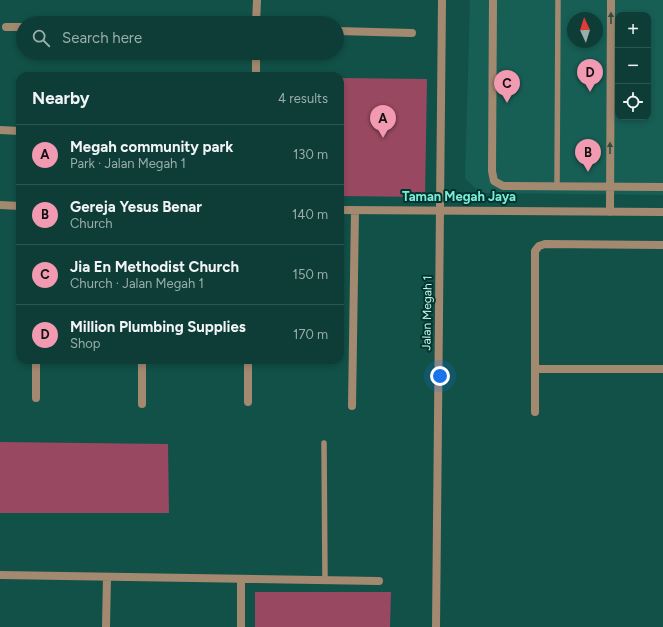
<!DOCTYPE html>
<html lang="en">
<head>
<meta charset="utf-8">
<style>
  body { margin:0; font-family:Figtree,sans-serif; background:#1b4842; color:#f1f3f6 }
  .controls { position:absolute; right:12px; top:12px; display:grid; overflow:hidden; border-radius:8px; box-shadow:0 2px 6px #0003 }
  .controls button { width:36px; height:36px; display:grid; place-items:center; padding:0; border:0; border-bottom:1px solid #2d5651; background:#0d3d36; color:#f1f3f6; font:20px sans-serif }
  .compass { position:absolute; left:567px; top:12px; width:36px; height:36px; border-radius:50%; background:#0d3d36; box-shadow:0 2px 6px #0003; rotate:356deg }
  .you { position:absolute; left:440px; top:376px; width:14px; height:14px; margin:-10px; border:3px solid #fff; border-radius:50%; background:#1a73e8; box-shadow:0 0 0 6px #1a73e833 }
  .badge { display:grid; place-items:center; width:26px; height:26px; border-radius:50%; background:#f19ab2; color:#111; font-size:13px; font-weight:700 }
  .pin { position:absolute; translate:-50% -33px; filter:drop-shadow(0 1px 2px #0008) }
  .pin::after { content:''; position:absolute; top:21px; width:14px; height:12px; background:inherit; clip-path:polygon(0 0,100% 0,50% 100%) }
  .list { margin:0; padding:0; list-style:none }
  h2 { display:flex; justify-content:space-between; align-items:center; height:52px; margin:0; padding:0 16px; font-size:17px }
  h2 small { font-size:13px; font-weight:400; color:#9aaead }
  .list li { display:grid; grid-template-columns:26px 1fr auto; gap:12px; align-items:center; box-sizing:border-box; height:60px; padding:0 16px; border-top:1px solid #2d5651 }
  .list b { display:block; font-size:15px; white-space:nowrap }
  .list p { margin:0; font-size:13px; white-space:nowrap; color:#9aaead }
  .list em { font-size:13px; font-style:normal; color:#9aaead }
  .icon { flex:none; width:22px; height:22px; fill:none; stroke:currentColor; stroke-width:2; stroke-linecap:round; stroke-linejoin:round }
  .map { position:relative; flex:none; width:663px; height:627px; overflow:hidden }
  .search { position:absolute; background:#0d3d36; box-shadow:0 2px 6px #0003; left:16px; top:16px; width:328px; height:44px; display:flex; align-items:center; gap:10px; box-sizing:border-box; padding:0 14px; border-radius:22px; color:#9aaead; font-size:15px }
  .panel { position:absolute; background:#0d3d36; box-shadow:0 2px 6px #0003; left:16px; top:72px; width:328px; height:292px; border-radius:12px }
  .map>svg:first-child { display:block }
  .built { fill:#175e55; fill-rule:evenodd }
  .green { fill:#994861 }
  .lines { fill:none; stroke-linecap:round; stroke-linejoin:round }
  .service { stroke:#a48971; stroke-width:5.5 }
  .minor { stroke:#a48971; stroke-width:8 }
  .tertiary { stroke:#a48971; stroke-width:8 }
  .oneway { fill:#314e42 }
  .labels { text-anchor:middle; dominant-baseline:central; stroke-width:4; stroke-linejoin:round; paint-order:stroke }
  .street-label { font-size:12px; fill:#c6f8ee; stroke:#00342e }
  .neighbourhood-label { font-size:13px; font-weight:bold; fill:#7cebd9; stroke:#00342e }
</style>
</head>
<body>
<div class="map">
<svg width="663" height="627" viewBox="0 0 663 627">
  <rect width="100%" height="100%" fill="#115148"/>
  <!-- built -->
  <path class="built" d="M470,0H663V195L480,193L465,178ZM618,15H648V117H618ZM573,18H597V42H573Z"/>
  <!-- green -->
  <path class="green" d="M340,78L427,79L425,197L340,196Z
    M0,442L168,444L169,513H0Z
    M255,592H391L390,627H255Z"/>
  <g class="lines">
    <!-- service -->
    <path class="service" d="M557,186L558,0
      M324,443L325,580"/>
    <!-- minor -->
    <path class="minor" d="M493,0L492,171L494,181L503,186L663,187
      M256,23L257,0
      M6,27H23
      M337,31L412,33
      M256,76V53
      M0,130L20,131
      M0,205L20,206
      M340,210L663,212
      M610,212L611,0
      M36,360V398
      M536,369H663
      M248,402V360
      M142,404V360
      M352,406L355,210
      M535,412V251L539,246L545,244L663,245
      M0,575L379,581
      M241,579V627
      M106,627L107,577"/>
    <!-- tertiary -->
    <path class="tertiary" d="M436,627L442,0"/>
  </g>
  <!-- one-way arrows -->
  <defs><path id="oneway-solid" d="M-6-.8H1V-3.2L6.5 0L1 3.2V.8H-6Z"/></defs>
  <g class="oneway">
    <use href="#oneway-solid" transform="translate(611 18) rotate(-90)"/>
    <use href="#oneway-solid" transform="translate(610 148) rotate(-90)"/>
  </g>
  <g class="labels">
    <!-- street labels -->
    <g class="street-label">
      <text transform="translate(427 313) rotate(-89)">Jalan Megah 1</text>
    </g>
    <!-- neighbourhood labels -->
    <g class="neighbourhood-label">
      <text x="459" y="196">Taman Megah Jaya</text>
    </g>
  </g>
</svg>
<div class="controls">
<button>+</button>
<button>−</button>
<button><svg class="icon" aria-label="locate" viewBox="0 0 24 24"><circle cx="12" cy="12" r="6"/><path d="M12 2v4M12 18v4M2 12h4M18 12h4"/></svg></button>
</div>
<svg class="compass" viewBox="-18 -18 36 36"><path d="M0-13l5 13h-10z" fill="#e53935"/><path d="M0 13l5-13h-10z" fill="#9aaead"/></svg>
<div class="you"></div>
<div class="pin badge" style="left:383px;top:138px">A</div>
<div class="pin badge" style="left:588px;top:172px">B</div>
<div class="pin badge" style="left:507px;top:103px">C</div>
<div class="pin badge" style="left:590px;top:92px">D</div>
<div class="search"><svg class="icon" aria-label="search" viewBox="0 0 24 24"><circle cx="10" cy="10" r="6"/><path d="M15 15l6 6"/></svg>Search here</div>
<section class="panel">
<h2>Nearby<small>4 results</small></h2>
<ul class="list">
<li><span class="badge">A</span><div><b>Megah community park</b><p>Park · Jalan Megah 1</p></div><em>130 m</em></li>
<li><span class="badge">B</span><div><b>Gereja Yesus Benar</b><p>Church</p></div><em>140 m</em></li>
<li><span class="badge">C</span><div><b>Jia En Methodist Church</b><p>Church · Jalan Megah 1</p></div><em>150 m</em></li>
<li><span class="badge">D</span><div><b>Million Plumbing Supplies</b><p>Shop</p></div><em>170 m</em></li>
</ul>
</section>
</div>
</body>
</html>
